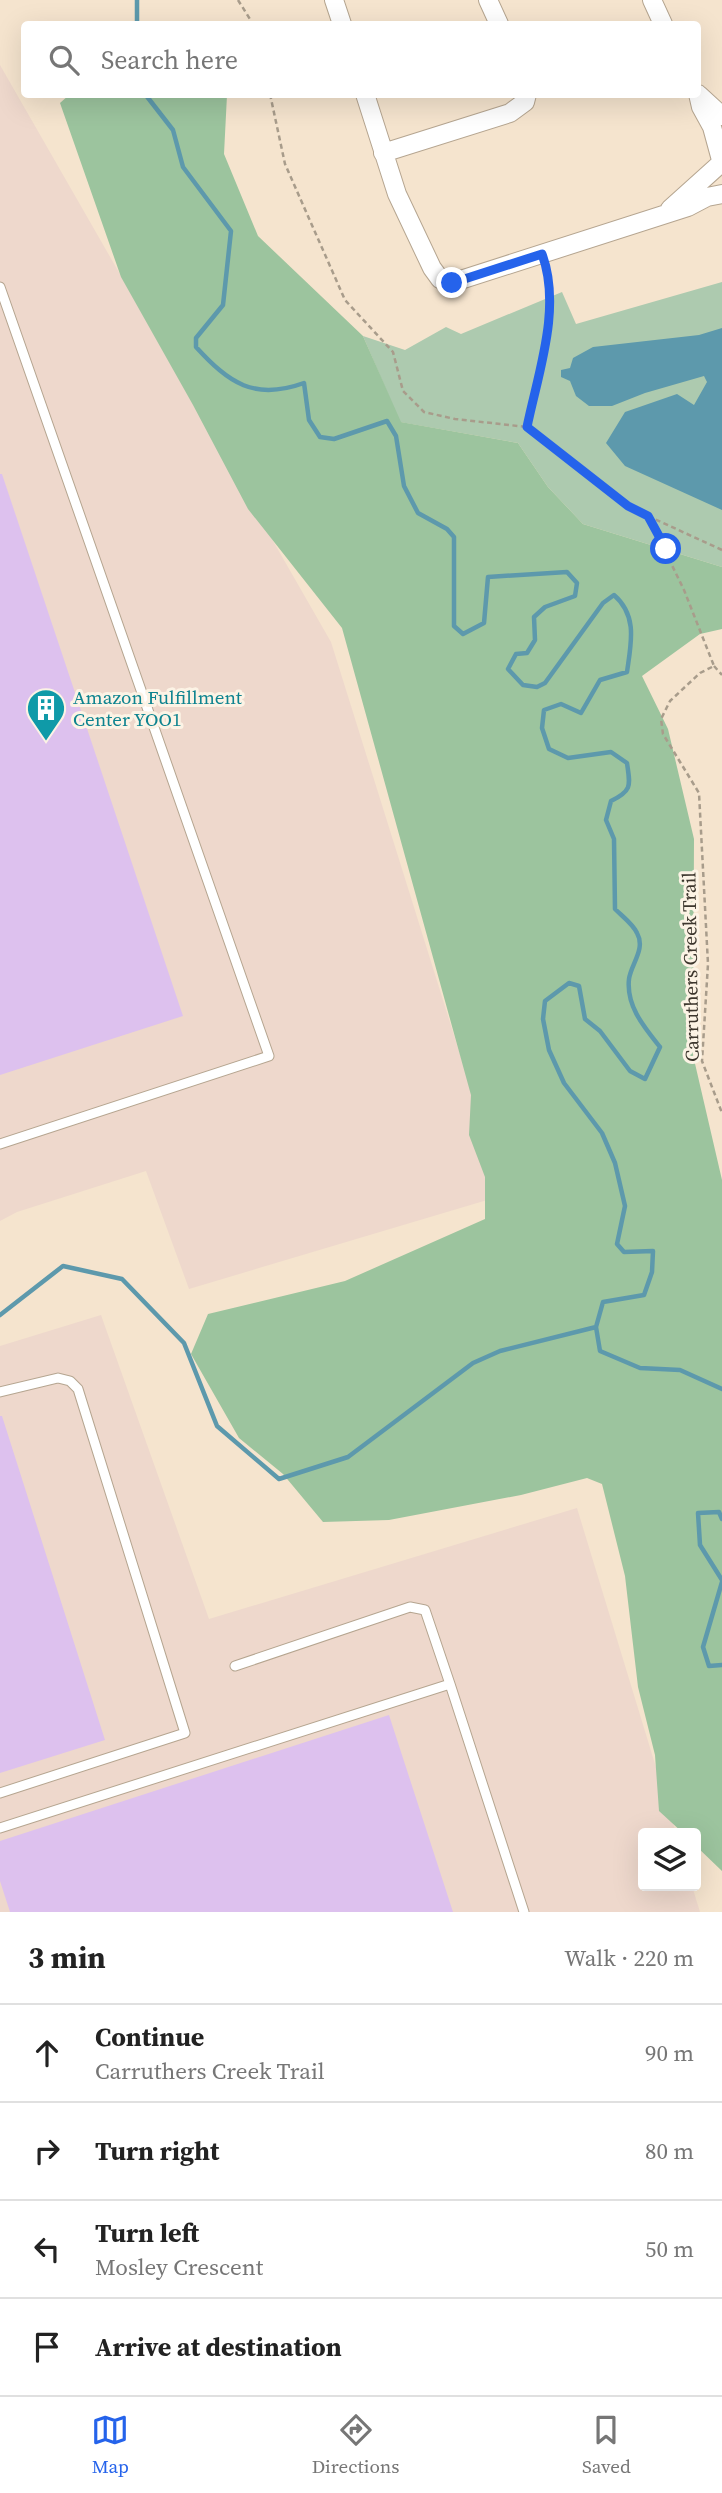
<!DOCTYPE html>
<html lang="en">
<head>
<meta charset="utf-8">
<style>
  body { margin:0; font-family:"Source Serif 4",serif; background:#f6f6f6; color:#222 }
  .controls { position:absolute; right:21px; bottom:21px; display:grid; overflow:hidden; border-radius:7px; box-shadow:0 7px 28px #0002 }
  .controls button { width:63px; height:63px; display:grid; place-items:center; padding:0; border:0; border-bottom:2px solid #e0e0e0; background:#fff; color:#222; font:35px sans-serif }
  .stop { position:absolute; width:21px; height:21px; margin:-16px; border:5px solid #2563eb; border-radius:50%; background:#fff }
  .stop.end { background:#2563eb; border-color:#fff; box-shadow:0 2px 7px #0008 }
  .list { margin:0; padding:0; list-style:none }
  h2 { display:flex; justify-content:space-between; align-items:center; height:91px; margin:0; padding:0 28px; font-size:30px }
  h2 small { font-size:23px; font-weight:400; color:#767676 }
  .list li { display:grid; grid-template-columns:46px 1fr auto; gap:21px; align-items:center; box-sizing:border-box; height:98px; padding:0 28px; border-top:2px solid #e0e0e0 }
  .list b { display:block; font-size:26px; white-space:nowrap }
  .list p { margin:0; font-size:23px; white-space:nowrap; color:#767676 }
  .list em { font-size:23px; font-style:normal; color:#767676 }
  .icon { flex:none; width:38px; height:38px; fill:none; stroke:currentColor; stroke-width:2; stroke-linecap:round; stroke-linejoin:round }
  .map { position:relative; flex:none; width:722px; height:1912px; overflow:hidden }
  .search { position:absolute; background:#fff; box-shadow:0 7px 28px #0002; left:21px; right:21px; top:21px; height:77px; display:flex; align-items:center; gap:18px; box-sizing:border-box; padding:0 24px; border-radius:7px; color:#767676; font-size:26px }
  .sheet { height:483px; background:#fff }
  nav { display:flex; justify-content:space-around; align-items:center; box-sizing:border-box; height:98px; border-top:2px solid #e0e0e0; background:#fff; font-size:19px; color:#767676 }
  nav a { display:grid; justify-items:center; gap:4px }
  nav .on { color:#2563eb }
  .map>svg:first-child { display:block }
  .industrial { fill:#eed8cc }
  .green { fill:#adcaaf }
  .forest { fill:#9cc49e }
  .water { fill:#5d99ac }
  .lines { fill:none; stroke-linecap:round; stroke-linejoin:round }
  .stream { stroke:#5d99ac; stroke-width:4.5 }
  .building { fill:#ddc1ee }
  .service-casing { stroke:#b5a590; stroke-width:11 }
  .minor-casing { stroke:#b5a590; stroke-width:20 }
  .path { stroke:#a89c8b; stroke-width:2.5; stroke-dasharray:5 3.5; stroke-linecap:butt }
  .service { stroke:#fff; stroke-width:9 }
  .minor { stroke:#fff; stroke-width:18 }
  .route { stroke:#2563eb; stroke-width:9 }
  .labels { text-anchor:middle; dominant-baseline:central; stroke-width:6; stroke-linejoin:round; paint-order:stroke }
  .culture-label { font-size:19px; fill:#0d838f; stroke:#fcf3e5; text-anchor:start }
  .street-label { font-size:19px; fill:#3c362d; stroke:#fcf3e5 }
</style>
</head>
<body>
<div class="map">
<svg width="722" height="1912" viewBox="0 0 722 1912">
  <rect width="100%" height="100%" fill="#f5e4ce"/>
  <!-- industrial -->
  <path class="industrial" d="M0,65L331,642L504,1195L189,1289L146,1171L17,1212L0,1221Z
    M101,1315L209,1619L577,1508L676,1833H643V1886H692L700,1912H0V1346Z"/>
  <!-- green -->
  <path class="green" d="M722,282V567L583,524L548,487L518,443L400,422L363,336L405,350L446,327L461,334L562,292L576,324Z"/>
  <!-- forest -->
  <path class="forest" d="M69,95H227L224,154L258,236L363,336L401,422L518,443L548,487L583,524L722,567V629L700,634L642,676L668,729L694,839L693,1055L722,1180V1871L696,1846V1833H683L659,1811L655,1755L638,1687L625,1576L602,1484L587,1478L521,1495L389,1520L323,1522L283,1474L239,1438L191,1354L208,1314L345,1281L485,1219V1177L469,1135L471,1095L342,628L248,509L193,405L121,277L60,103Z"/>
  <!-- water -->
  <path class="water" d="M722,328V510L625,466L606,443L625,412L677,394L694,405L707,382L704,376L645,393L612,406H589L576,396L570,381L561,377V370L570,368L573,358L593,347L699,335Z"/>
  <g class="lines">
    <!-- stream -->
    <path class="stream" d="M137,24V0
      M145,94L173,130L183,167L231,231L223,305L196,338V347C229,383 254,401 304,383L309,420L320,437L334,439L387,421L396,436L404,486L418,513L447,529L454,537V626L463,634L484,623L488,577L567,572L577,583L575,596L545,607L534,617L535,640L527,653L516,654L508,669L523,685L537,687L545,683L603,603L614,595C638,616 631,643 627,672L600,680L581,713L561,704L544,710L542,728L549,749L568,758L611,752L627,763C630,785 633,790 611,801L606,820L614,839L615,909C622,916 633,924 637,933C646,949 631,964 629,979C626,1006 644,1027 660,1047L645,1079L630,1071L600,1031L585,1019L579,986L569,983L545,1001L543,1019L549,1050L564,1083L602,1133L615,1163L625,1206L617,1244L624,1252L653,1251L652,1272L644,1295L603,1302L596,1327L600,1351L640,1368L680,1370L722,1389
      M0,1315L63,1266L122,1279L184,1343L217,1426L279,1479L348,1457L473,1363L500,1351L596,1327
      M722,1519L719,1512L698,1513L700,1545L722,1580
      M722,1582L703,1647L709,1666L722,1665"/>
  </g>
  <!-- building -->
  <path class="building" d="M0,474H2L183,1016L0,1075Z
    M0,1416H2L105,1740L0,1773Z
    M389,1715L453,1912H10L0,1881V1841Z"/>
  <g class="lines">
    <!-- service casing -->
    <g class="service-casing">
      <path id="service" d="M0,287L269,1056L0,1144
        M0,1392L58,1378L70,1381L78,1389L185,1733L0,1793
        M235,1666L410,1607L425,1610L450,1684
        M0,1828L450,1684L524,1912"/>
    </g>
    <!-- minor casing -->
    <g class="minor-casing">
      <path id="minor" d="M334,0L342,24
        M488,0L499,24
        M652,0L663,24
        M365,94L397,194L432,268L440,279L451,283L688,207L707,197L722,194
        M698,94L701,107L712,127L721,160
        M699,95L722,116
        M383,153L510,113L525,102L527,94
        M670,209L720,164"/>
    </g>
    <!-- path -->
    <path class="path" d="M238,0L253,24
      M270,94L285,164L345,300L393,352L403,391L424,412L455,419L527,427L628,506L648,516L684,590L714,666L700,673L670,701L661,719L663,734L699,793L708,964L702,1061L722,1113
      M527,426L551,311L547,267
      M648,516L722,550
      M714,666L722,675"/>
    <!-- service -->
    <use href="#service" class="service"/>
    <!-- minor -->
    <use href="#minor" class="minor"/>
  </g>
  <g class="lines">
    <!-- route -->
    <path class="route" d="M452,283L542,254C562,308 538,373 527,427L628,506L648,516L666,549"/>
  </g>
  <!-- icons -->
  <defs>
    <g id="building-pin" transform="scale(2.0125)"><path d="M0 17L-7.5 6A9.5 9.5 0 1 1 7.5 6Z" fill="#0f9aa8" stroke="#fcf3e5"/><path d="M-4-6H4V6H1V3H-1V6H-4ZM-2.5-4.3h1.7v1.8h-1.7ZM.8-4.3h1.7v1.8H.8ZM-2.5-1h1.7V.8h-1.7ZM.8-1h1.7V.8H.8Z" fill="#fff"/></g>
  </defs>
  <g fill-rule="evenodd">
    <use href="#building-pin" x="46" y="708"/>
  </g>
  <g class="labels">
    <!-- culture labels -->
    <g class="culture-label">
      <text x="73" y="697">Amazon Fulfillment<tspan x="73" dy="22">Center YOO1</tspan></text>
    </g>
    <!-- street labels -->
    <g class="street-label">
      <text transform="translate(690 967) rotate(-91)">Carruthers Creek Trail</text>
    </g>
  </g>
</svg>
<div class="controls">
<button><svg class="icon" aria-label="layers" viewBox="0 0 24 24"><path d="M12 4l9 5-9 5-9-5zM3 14l9 5 9-5"/></svg></button>
</div>
<div class="stop" style="left:666px;top:549px"></div>
<div class="stop end" style="left:452px;top:283px"></div>
<div class="search"><svg class="icon" aria-label="search" viewBox="0 0 24 24"><circle cx="10" cy="10" r="6"/><path d="M15 15l6 6"/></svg>Search here</div>
</div>
<section class="sheet">
<h2>3 min<small>Walk · 220 m</small></h2>
<ul class="list">
<li><svg class="icon" aria-label="ahead" viewBox="0 0 24 24"><path d="M12 20V5M6 11l6-6 6 6"/></svg><div><b>Continue</b><p>Carruthers Creek Trail</p></div><em>90 m</em></li>
<li><svg class="icon" aria-label="right" viewBox="0 0 24 24"><path d="M7 20v-9h11M14 6l5 5-5 5"/></svg><div><b>Turn right</b></div><em>80 m</em></li>
<li><svg class="icon" aria-label="left" viewBox="0 0 24 24"><path d="M17 20v-9H6M10 6l-5 5 5 5"/></svg><div><b>Turn left</b><p>Mosley Crescent</p></div><em>50 m</em></li>
<li><svg class="icon" aria-label="arrive" viewBox="0 0 24 24"><path d="M6 21V4h12l-3 4 3 4H6"/></svg><div><b>Arrive at destination</b></div></li>
</ul>
</section>
<nav>
<a class="on"><svg class="icon" aria-label="map" viewBox="0 0 24 24"><path d="M3 6l6-2 6 2 6-2v14l-6 2-6-2-6 2zM9 4v14M15 6v14"/></svg>Map</a>
<a><svg class="icon" aria-label="directions" viewBox="0 0 24 24"><path d="M12 3l9 9-9 9-9-9zM9 14v-3h6M13 9l2 2-2 2"/></svg>Directions</a>
<a><svg class="icon" aria-label="saved" viewBox="0 0 24 24"><path d="M7 4h10v16l-5-4-5 4z"/></svg>Saved</a>
</nav>
</body>
</html>
